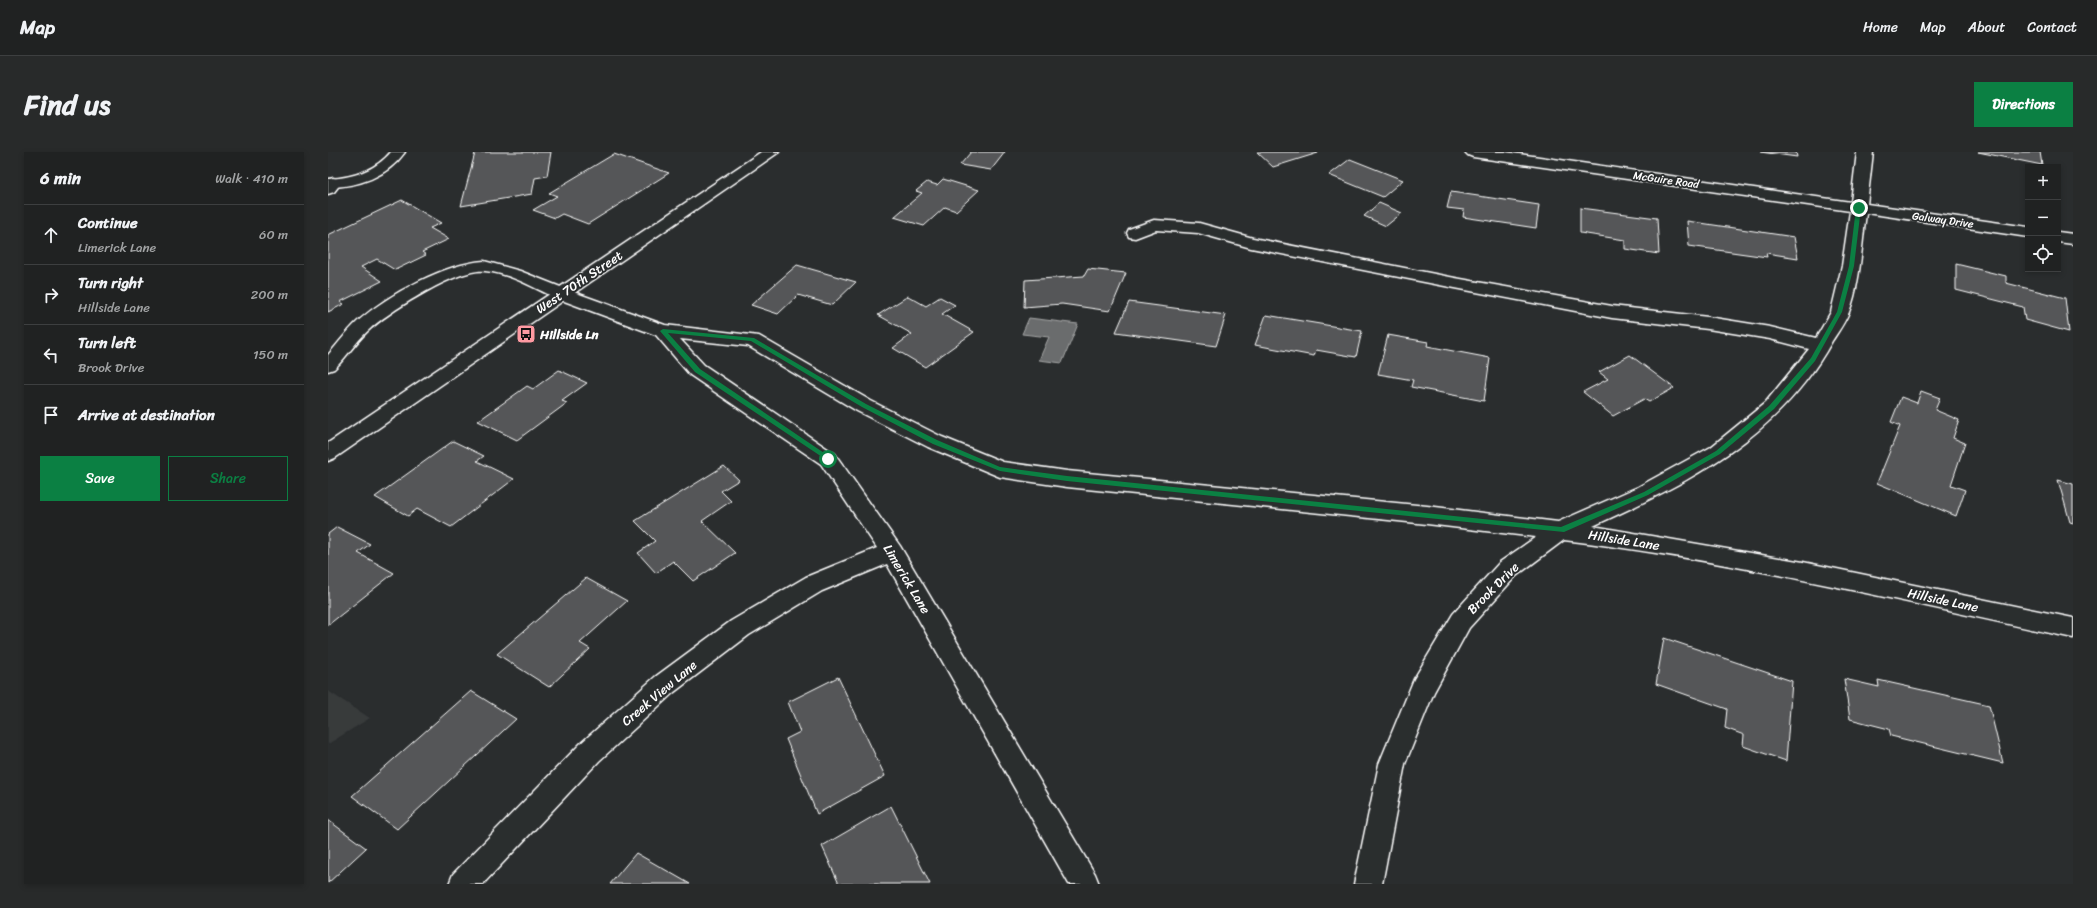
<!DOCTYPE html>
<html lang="en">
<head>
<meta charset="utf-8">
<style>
  body { margin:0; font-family:Sriracha,sans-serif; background:#282a2a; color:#f1f3f6 }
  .controls { position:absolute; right:12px; top:12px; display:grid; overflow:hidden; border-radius:0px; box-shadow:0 2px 6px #0003 }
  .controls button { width:36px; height:36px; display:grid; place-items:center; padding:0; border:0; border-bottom:1px solid #3d3f40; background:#202222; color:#f1f3f6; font:20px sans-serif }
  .stop { position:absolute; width:12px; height:12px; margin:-9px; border:3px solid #0b8043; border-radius:50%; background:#fff }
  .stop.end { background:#0b8043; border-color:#fff; box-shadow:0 1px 4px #0008 }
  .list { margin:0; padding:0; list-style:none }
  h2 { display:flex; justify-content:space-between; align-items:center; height:52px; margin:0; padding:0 16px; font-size:17px }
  h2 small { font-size:13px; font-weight:400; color:#a2a4a5 }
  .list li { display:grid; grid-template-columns:26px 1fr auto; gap:12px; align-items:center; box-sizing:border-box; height:60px; padding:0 16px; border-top:1px solid #3d3f40 }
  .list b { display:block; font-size:15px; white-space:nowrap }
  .list p { margin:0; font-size:13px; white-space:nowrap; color:#a2a4a5 }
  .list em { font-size:13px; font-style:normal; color:#a2a4a5 }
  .actions { display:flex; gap:8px; padding:12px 16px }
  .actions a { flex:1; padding:9px 0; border:1px solid #0b8043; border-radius:0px; text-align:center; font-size:14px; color:#0b8043 }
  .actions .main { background:#0b8043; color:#fff }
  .icon { flex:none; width:22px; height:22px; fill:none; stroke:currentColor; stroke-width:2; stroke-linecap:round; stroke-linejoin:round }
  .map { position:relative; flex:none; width:1745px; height:732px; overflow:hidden; border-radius:0px }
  header { display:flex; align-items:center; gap:24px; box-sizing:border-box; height:56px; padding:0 20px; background:#202222; border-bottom:1px solid #3d3f40 }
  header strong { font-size:19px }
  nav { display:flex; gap:22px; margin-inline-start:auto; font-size:14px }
  .intro { display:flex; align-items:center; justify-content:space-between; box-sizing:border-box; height:96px; padding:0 24px }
  h1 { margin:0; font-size:28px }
  .button { padding:10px 18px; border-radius:0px; background:#0b8043; color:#fff; font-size:14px; font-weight:700 }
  main { display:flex; gap:24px; padding:0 24px }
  aside { flex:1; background:#202222; border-radius:0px; box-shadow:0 2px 6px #0003 }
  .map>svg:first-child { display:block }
  .built { fill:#373a3b }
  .water { fill:#6a6c6d; stroke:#a6a7a7 }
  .building { fill:#555758; stroke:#fff }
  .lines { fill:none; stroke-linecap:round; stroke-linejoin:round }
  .lane-casing { stroke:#fff; stroke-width:3 }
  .street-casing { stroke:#fff; stroke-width:3 }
  .secondary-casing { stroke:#fff; stroke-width:3 }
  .lane { fill:#2a2d2e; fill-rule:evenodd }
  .street { fill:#2a2d2e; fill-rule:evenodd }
  .secondary { fill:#2a2d2e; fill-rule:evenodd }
  .route { fill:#0b8043 }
  .labels { text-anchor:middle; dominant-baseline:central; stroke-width:3.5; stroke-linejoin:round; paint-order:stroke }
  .far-street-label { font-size:11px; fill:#fff; stroke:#2a2d2e }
  .street-label { font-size:13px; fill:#fff; stroke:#2a2d2e }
  .poi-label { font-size:13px; font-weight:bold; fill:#fff; stroke:#2a2d2e; text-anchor:start }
</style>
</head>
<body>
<header>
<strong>Map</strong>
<nav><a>Home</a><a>Map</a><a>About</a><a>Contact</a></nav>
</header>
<div class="intro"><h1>Find us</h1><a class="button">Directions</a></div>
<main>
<aside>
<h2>6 min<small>Walk · 410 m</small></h2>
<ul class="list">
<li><svg class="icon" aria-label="ahead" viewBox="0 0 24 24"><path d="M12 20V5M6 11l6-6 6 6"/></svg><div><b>Continue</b><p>Limerick Lane</p></div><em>60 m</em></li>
<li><svg class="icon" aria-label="right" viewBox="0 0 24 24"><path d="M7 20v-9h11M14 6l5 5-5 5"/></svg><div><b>Turn right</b><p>Hillside Lane</p></div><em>200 m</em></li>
<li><svg class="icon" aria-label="left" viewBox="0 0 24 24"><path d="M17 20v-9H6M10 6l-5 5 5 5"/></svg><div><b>Turn left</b><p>Brook Drive</p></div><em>150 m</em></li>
<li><svg class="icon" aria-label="arrive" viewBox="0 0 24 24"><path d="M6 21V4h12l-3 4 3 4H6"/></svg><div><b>Arrive at destination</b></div></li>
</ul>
<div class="actions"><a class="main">Save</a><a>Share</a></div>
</aside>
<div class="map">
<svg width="1745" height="732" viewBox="0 0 1745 732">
  <rect width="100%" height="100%" fill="#2a2d2e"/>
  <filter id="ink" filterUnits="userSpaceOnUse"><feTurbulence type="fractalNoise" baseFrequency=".025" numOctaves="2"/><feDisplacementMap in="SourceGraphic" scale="8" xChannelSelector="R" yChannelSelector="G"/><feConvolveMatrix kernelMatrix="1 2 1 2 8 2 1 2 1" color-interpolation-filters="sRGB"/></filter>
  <g filter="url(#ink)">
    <!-- built -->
    <path class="built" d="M0,539L42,566L0,592Z"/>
    <!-- water -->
    <path class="water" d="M701,166L750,172L734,211L711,208L721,185L694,182Z"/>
    <!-- building -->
    <path class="building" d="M152,0H223L219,24L207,26L204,42L133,54L147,1Z
      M643,0H677L663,18L632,13Z
      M929,0H990V1L945,15Z
      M1432,0H1468L1469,5Z
      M1650,0H1712L1714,13Z
      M286,2L341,21L260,72L234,62L227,66L205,58L229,44L221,41Z
      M1022,7L1075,28L1055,45L1001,23Z
      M615,27L651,38L628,59L617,55L596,74L566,65L594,41L588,39L599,30L609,33Z
      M1123,40L1211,53L1208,76L1135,65L1136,58L1119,56Z
      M74,48L113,71L102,76L121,87L94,100L98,103L67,118L49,107L33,115L54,129L12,150L16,152L0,160V83Z
      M1051,51L1074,61L1058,74L1036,64Z
      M1252,56L1329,66L1331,102L1297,97V88L1252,81Z
      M1359,69L1466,85L1470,106L1438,101L1439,105L1361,94Z
      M1628,112L1678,124V131L1737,146L1741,180L1697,168L1695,155L1628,138Z
      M469,113L528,130L504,153L470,143L450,162L423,153Z
      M760,117L798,121L782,159L734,152L696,155L697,128L756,124Z
      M580,144L598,154L612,145L627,153L614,162L646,180L597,215L565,196L584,182L550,163Z
      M801,150L898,163L888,194L788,180Z
      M938,163L1034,179L1028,205L988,198L986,204L927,193Z
      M1060,183L1100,190L1099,194L1162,206L1156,249L1083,235L1085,228L1050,222Z
      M1302,203L1346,236L1321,250L1316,247L1285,264L1255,240L1280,227L1271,220Z
      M231,218L259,231L234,249L239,251L189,288L150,269L199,234L205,237Z
      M1593,239L1612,246L1607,258L1631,268L1625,286L1637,291L1623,333L1637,338L1628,364L1549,331L1572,274L1563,270L1573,245L1589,251Z
      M125,289L156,304L149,309L186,327L123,375L89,357L80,364L47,345Z
      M396,314L411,328L393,339L403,349L374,369L407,401L365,429L345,409L328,421L310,401L327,389L307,369Z
      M1730,328L1745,332V371L1742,370Z
      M9,375L42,392L30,401L66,421L0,473V382Z
      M258,426L299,449L252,491L262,497L221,535L169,502Z
      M1336,486L1464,529L1458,609L1415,594L1416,583L1397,576L1399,557L1328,532Z
      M510,525L557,624L489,662L458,587L472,580L460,550Z
      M1516,527L1551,535L1550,528L1661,553L1675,611L1563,584L1561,577L1522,567Z
      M143,539L188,567L69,677L24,644Z
      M563,654L602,732H511L494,694Z
      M0,668L38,696L0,731Z
      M308,701L362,732H282Z"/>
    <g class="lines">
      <!-- lane casing -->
      <g class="lane-casing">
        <path id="lane" d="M63,0H77C59,25 30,35 0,35V27C24,26 47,19 63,0Z
          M156,109L192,119L240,138L242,142L240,146L234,147L228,146C206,136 181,121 157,119C130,116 64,158 43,176C31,186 22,200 11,212L6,217L0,219V203C10,192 19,179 30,169C61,142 116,112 156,109Z"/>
      </g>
      <!-- street casing -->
      <g class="street-casing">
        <path id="street" d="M1137,0H1177L1523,50L1529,0H1545L1539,52L1700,75V85L1538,61C1534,91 1532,133 1521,160C1517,170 1510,180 1504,189C1451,285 1362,330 1265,374L1475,410L1745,466V486C1577,450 1408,409 1236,388L1188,424L1141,476L1106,540L1077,612L1054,732H1026L1051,612L1086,527L1125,462L1172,410L1208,385L1099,372L739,335L672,325L600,295L529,259L420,194L352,187L376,213L507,302L572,394L767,722L771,732H741L559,412L494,439L421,483L345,541L271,609L155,732H121L125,722L253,591L327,525L403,469L478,425L549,396L493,312L362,223L328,183L228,146L225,142L228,138L234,136L240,138L337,173L431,184L543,249L614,285L675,310L739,319L1099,354L1230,370L1310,335L1383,295L1437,251L1481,197L1442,187L1380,177L1284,166L1127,136L923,96L870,81L828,78L807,86L801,85L799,81L801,77L826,68L871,71L925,86L1127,126L1284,154L1380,165L1442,175L1488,186L1503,160L1514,114L1522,59L1145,5L1140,3Z
          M5,26L11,28L13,31L6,40L0,42V28Z
          M1730,80L1745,82V92L1730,90Z"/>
      </g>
      <!-- secondary casing -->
      <g class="secondary-casing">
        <path id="secondary" d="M433,0H451L7,306L0,309V291Z"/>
      </g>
      <!-- lane -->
      <use href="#lane" class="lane"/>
      <!-- street -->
      <use href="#street" class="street"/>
      <!-- secondary -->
      <use href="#secondary" class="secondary"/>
    </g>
  </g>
  <!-- route -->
  <path class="route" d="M1531,55L1533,56L1526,114L1514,160L1487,209L1446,257L1392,302L1320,343L1236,380L739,329L672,319L605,292L534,255L423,189L340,181L372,217L502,305V308L500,309L367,220L332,179L335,177L426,186L538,252L609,288L672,315L739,324L1233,375L1316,340L1388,299L1441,254L1483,206L1509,160L1521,114L1528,56Z"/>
  <!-- icons -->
  <defs>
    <g id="bus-square" transform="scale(1)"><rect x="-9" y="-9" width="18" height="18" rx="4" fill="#ff9aa2" stroke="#2a2d2e"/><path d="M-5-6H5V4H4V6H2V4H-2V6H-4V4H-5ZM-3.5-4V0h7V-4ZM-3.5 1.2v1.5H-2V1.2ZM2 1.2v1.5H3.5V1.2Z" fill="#111"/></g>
  </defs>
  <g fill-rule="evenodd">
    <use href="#bus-square" x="198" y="182"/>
  </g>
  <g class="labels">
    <!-- far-street labels -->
    <g class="far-street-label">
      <text transform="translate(1338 28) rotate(8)">McGuire Road</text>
      <text transform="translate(1615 68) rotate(8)">Galway Drive</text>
    </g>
    <!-- street labels -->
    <g class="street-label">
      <text transform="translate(251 130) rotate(-34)">West 70th Street</text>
      <text transform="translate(1296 388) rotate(9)">Hillside Lane</text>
      <text transform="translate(579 427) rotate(59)">Limerick Lane</text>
      <text transform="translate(1165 436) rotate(-45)">Brook Drive</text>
      <text transform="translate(1615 448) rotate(12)">Hillside Lane</text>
      <text transform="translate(331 541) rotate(-40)">Creek View Lane</text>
    </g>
    <!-- poi labels -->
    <g class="poi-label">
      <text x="212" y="182">Hillside Ln</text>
    </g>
  </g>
</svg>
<div class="controls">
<button>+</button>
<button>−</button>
<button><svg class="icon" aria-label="locate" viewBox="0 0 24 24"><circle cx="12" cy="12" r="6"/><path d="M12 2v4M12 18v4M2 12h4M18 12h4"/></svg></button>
</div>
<div class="stop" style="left:500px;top:307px"></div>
<div class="stop end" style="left:1531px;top:56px"></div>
</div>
</main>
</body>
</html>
